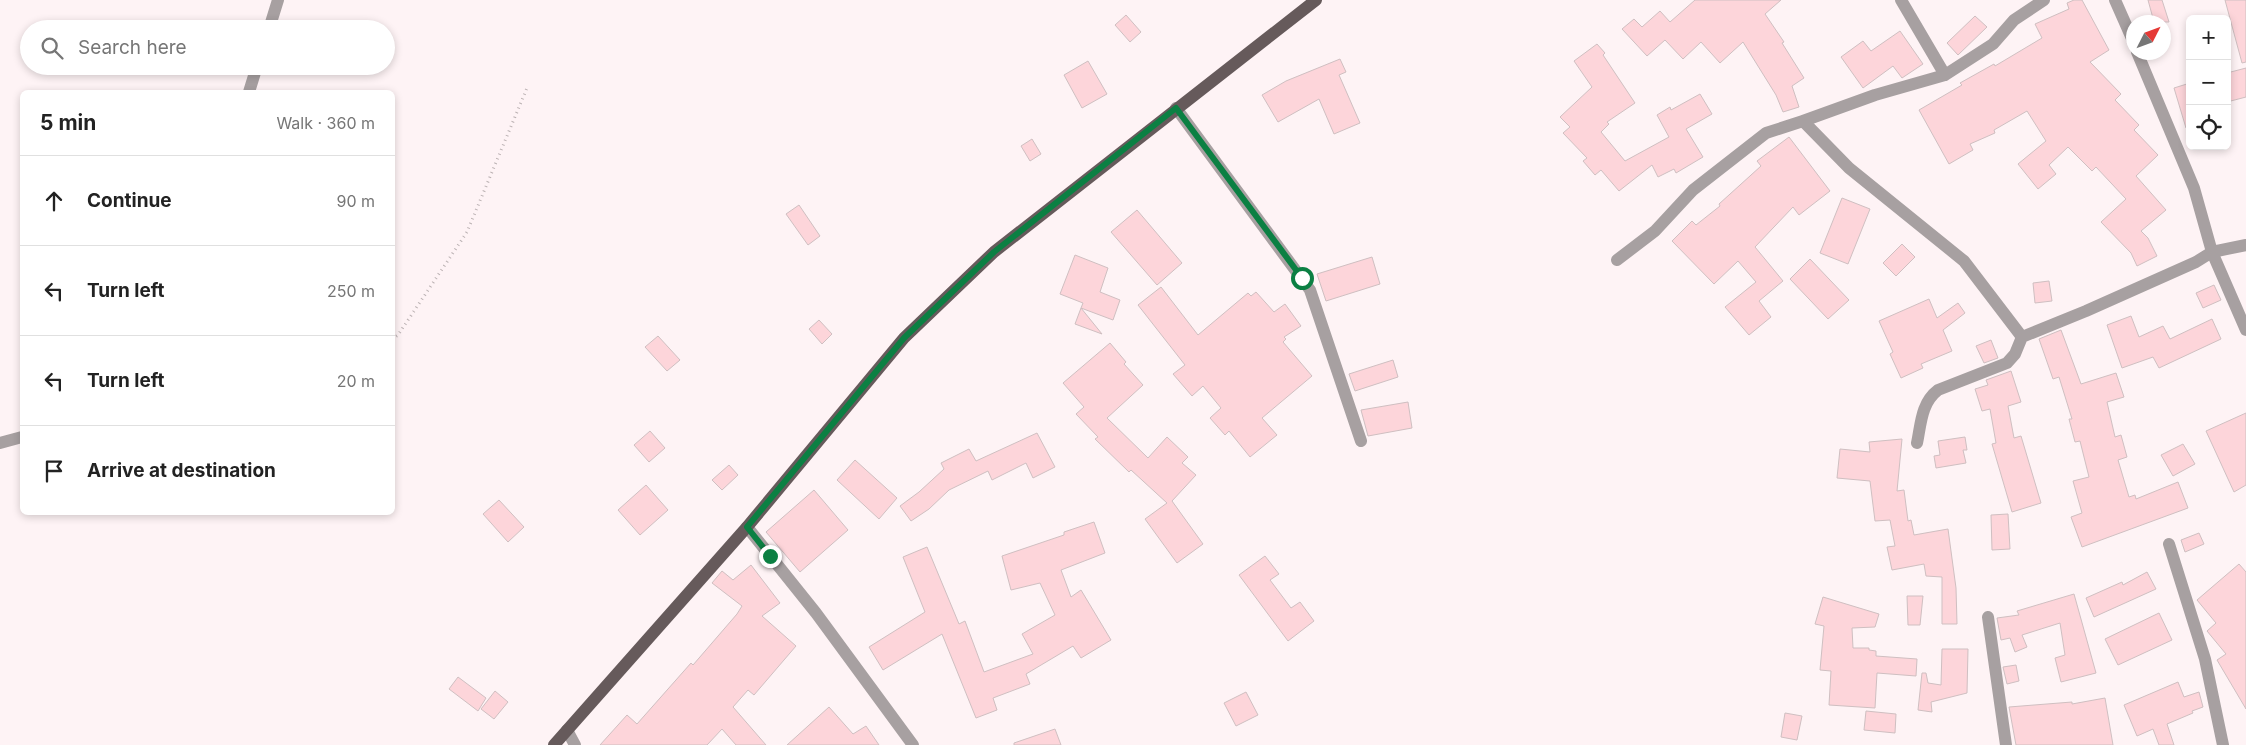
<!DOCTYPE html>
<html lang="en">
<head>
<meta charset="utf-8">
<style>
  body { margin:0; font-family:Inter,sans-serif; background:#f6f6f6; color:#222 }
  .controls { position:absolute; right:15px; top:15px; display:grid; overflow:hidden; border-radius:8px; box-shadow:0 2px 8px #0003 }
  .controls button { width:45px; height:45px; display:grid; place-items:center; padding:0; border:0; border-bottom:1px solid #e0e0e0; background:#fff; color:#222; font:25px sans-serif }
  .compass { position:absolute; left:2126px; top:15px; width:45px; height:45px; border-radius:50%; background:#fff; box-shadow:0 2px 8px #0003; rotate:48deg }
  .stop { position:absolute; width:15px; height:15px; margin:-11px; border:4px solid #0b8043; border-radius:50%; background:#fff }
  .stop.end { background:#0b8043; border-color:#fff; box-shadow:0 1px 5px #0008 }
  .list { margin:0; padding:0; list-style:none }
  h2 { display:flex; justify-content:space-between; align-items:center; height:65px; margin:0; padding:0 20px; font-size:21px }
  h2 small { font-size:16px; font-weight:400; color:#767676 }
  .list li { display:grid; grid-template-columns:32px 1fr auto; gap:15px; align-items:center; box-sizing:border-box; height:90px; padding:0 20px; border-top:1px solid #e0e0e0 }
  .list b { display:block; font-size:19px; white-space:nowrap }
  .list em { font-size:16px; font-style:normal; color:#767676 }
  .icon { flex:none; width:28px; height:28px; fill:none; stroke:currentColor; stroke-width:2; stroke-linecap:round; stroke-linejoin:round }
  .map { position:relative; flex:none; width:2246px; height:745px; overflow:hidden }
  .search { position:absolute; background:#fff; box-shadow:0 2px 8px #0003; left:20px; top:20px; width:375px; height:55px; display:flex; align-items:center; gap:12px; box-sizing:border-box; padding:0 18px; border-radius:28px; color:#767676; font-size:19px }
  .panel { position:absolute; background:#fff; box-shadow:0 2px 8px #0003; left:20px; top:90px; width:375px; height:425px; border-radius:8px }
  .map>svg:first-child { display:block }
  .building { fill:#fdd5da; stroke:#cfbfc1 }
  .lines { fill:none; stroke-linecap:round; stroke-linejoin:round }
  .path { stroke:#bbb2b3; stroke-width:3; stroke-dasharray:1 4; stroke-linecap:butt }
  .minor { stroke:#a7a0a1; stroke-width:12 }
  .major { stroke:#665a5b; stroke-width:12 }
  .route { stroke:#0b8043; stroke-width:6 }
</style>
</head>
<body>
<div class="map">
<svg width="2246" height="745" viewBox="0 0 2246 745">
  <rect width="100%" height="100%" fill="#fef3f5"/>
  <!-- building -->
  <path class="building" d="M1695,0H1781L1765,14L1784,42L1782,43L1804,78L1792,86L1799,107L1783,112L1776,95L1743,42L1720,63L1701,42L1683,59L1665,40L1647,56L1622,29L1634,19L1642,27L1660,11L1670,22Z
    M2074,0H2082L2109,50L2090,62L2121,94L2115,100L2139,125L2134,130L2158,155L2136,176L2166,210L2141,231L2148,238L2157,256L2137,266L2131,253L2101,222L2126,199L2096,167L2092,171L2068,147L2049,165L2056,174L2038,189L2018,164L2046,141L2027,111L1994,130L1995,133L1970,144L1973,150L1949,164L1919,110L1962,85L1960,83L1994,64L1995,66L2042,38L2035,24L2069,9L2067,3Z
    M2148,0H2162L2169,22H2154Z
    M2225,0H2246V62L2242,63Z
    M1126,15L1141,32L1130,42L1115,25Z
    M1975,16L1987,27L1958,55L1947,43Z
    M1900,31L1923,64L1902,78L1893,66L1863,88L1841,57L1863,41L1871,51Z
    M1597,44L1605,53L1603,55L1635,103L1607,122L1609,124L1601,132L1625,161L1669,137L1657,115L1670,107L1671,110L1700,94L1712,114L1686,129L1703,157L1676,173L1674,169L1658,177L1652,165L1619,191L1601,170L1595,175L1583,161L1587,158L1563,133L1570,127L1560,117L1592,87L1574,61Z
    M1340,59L1346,72L1339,75L1360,123L1334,134L1319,99L1278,122L1262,95L1286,81Z
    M1088,61L1107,94L1082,108L1064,75Z
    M2246,68V97L2227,102V73Z
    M2190,83V128H2186L2174,88Z
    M1789,137L1830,191L1799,215L1793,207L1755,247L1783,281L1759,301L1771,317L1749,335L1725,307L1756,282L1738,261L1714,284L1672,241L1692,221L1696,225L1720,206L1719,204L1761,166L1757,161Z
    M1032,139L1041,154L1030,161L1021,146Z
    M1842,198L1870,209L1848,264L1820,253Z
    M799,205L820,236L808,245L786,214Z
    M1137,210L1182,263L1157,285L1111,232Z
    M1902,244L1915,257L1896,276L1883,263Z
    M1075,255L1108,268L1100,292L1120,300L1113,320L1081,308L1083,303L1060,294Z
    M1372,257L1380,284L1326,301L1317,274Z
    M1810,259L1849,300L1828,319L1790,279Z
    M2049,281L2052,301L2035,303L2033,283Z
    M2214,285L2221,300L2203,308L2196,293Z
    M1161,287L1198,335L1248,293L1251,296L1256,292L1274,312L1285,304L1301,326L1284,337L1286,339L1283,342L1312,376L1262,418L1277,435L1250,457L1229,431L1225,435L1210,418L1221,408L1203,386L1192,396L1173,374L1185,365L1138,305Z
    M1929,299L1937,318L1958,303L1965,313L1943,330L1952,351L1921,364L1923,368L1901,378L1890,354L1893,352L1879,321Z
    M1081,308L1102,334L1075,324Z
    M2131,316L2139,337L2163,326L2170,339L2212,319L2221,339L2159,368L2153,357L2122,368L2107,325Z
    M819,320L832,334L822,344L809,329Z
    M2061,330L2081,384L2116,373L2124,397L2107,402L2115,437L2121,435L2127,457L2118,460L2129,497L2135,495L2136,499L2178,482L2188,508L2082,547L2071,517L2082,513L2073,481L2089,477L2080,441L2075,442L2069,419H2072L2059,377L2053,379L2039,339Z
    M658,336L680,360L667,371L645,347Z
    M1991,340L1998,358L1984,363L1976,346Z
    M1110,343L1126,362L1124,364L1143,385L1107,418L1148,458L1167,437L1188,457L1182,463L1196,475L1172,501L1203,544L1177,563L1145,519L1167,503L1131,470L1129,472L1095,439L1098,437L1076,414L1084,407L1063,383Z
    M1393,360L1398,377L1355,391L1349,374Z
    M2011,371L2021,402L2008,406L2014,438L2021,436L2041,503L2012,512L1992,444L1996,443L1990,409L1982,411L1975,389L1988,385L1986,380Z
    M1408,402L1412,428L1368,436L1361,410Z
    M2246,413V485L2234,492L2206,431Z
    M650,431L665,448L649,462L634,445Z
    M1037,433L1055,467L1033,478L1026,463L992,480L988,471L949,490L929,509L911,521L900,506L919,492L944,469L941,463L969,449L976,461Z
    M1965,437L1967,450H1963L1966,463L1936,468L1934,456L1940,455L1938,441Z
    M1902,439L1897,491L1904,490L1908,521L1911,520L1914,535L1948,529L1956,588L1957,624H1942V577L1926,576L1924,564L1892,570L1887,547L1895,546L1890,520L1875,521L1870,481L1837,478L1840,449L1870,452L1869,442Z
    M2183,444L2195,464L2173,476L2161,455Z
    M855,460L897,498L879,519L837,480Z
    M729,465L738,475L722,490L712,480Z
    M646,485L668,510L640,535L618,510Z
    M814,490L848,530L800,572L766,532Z
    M499,500L524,527L508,542L483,514Z
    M2008,514L2010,549L1992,550L1991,515Z
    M1094,522L1105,553L1061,570L1071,597L1081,590L1111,640L1081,658L1073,646L1026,674L1030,684L993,698L997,710L976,718L942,634L883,670L869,647L925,612L903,557L927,547L959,624L965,621L984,672L1033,654L1022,634L1055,615L1040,583L1011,590L1002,556L1064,535V532Z
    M2199,533L2204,544L2185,552L2181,540Z
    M1265,556L1279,574L1270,580L1291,608L1300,602L1314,621L1288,641L1239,575Z
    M2239,564L2246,572V709L2217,660L2226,654L2207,631L2216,623L2197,600Z
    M751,565L780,603L762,616L796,646L754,695L748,690L733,707L766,745H736L722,729L707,745H600L627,715L637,724L691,663L693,665L737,614L742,606L712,583L722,571L733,580Z
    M2147,572L2156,589L2094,617L2086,598L2122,582L2123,585Z
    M2074,594L2096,673L2061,682L2055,658L2065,655L2060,623L2022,635L2027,647L2015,652L2010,638L2001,640L1997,618L2019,615L2017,611Z
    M1907,596H1923L1920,625H1908Z
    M1823,597L1879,614L1875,627L1852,628L1853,648H1869V650L1876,651V656L1917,659L1916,676L1877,673L1875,708L1829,705L1831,671L1820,670L1824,626L1815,624Z
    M2159,613L2172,640L2118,665L2105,639Z
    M1942,649H1968L1967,693L1931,702L1932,712L1918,710L1922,673H1926L1928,683L1941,685Z
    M2016,665L2019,681L2007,684L2003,667Z
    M458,677L486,698L478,711L449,689Z
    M2178,682L2184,697L2199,692L2203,707L2192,711L2193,713L2167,724L2174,745H2159L2153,729L2137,736L2124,705Z
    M495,691L508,702L494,719L481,709Z
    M1246,692L1258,715L1236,726L1224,703Z
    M2105,698L2113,745H2016L2009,707L2072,702V704Z
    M829,707L853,734L866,726L879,745H787Z
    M1866,711L1896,714L1895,733L1864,730Z
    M1785,713L1802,716L1797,740L1781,737Z
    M1055,729L1061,745H1014V743Z"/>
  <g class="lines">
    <!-- path -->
    <path class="path" d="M392,339L398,335L467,232L527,88"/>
    <!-- minor -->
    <path class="minor" d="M1901,0L1945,75
      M2115,0L2134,43
      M269,29L278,0
      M2137,52L2194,188L2212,252L2246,330
      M249,92L257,66
      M1176,108L1310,290L1361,441
      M1617,260L1655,231L1693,190L1766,133L1803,121
      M2022,337L1964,261L1849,168L1803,121L1875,95L1945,75L1993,44L2014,20L2044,0
      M0,443L22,437
      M1917,443C1921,424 1921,403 1938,390L2007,363L2015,354L2022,337L2086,311L2196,262L2212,252L2246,245
      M747,527L816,613L913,745
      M2169,544L2205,659L2223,745
      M1988,617L2006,745
      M567,730L575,745"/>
    <!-- major -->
    <path class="major" d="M554,745L747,527L904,338L994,252L1316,0"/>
  </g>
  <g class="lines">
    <!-- route -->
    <path class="route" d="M770,556L747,527L904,338L994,252L1176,108L1302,278"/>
  </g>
</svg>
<div class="controls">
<button>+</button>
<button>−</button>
<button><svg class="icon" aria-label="locate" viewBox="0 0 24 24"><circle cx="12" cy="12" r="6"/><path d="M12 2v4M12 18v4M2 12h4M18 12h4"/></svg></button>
</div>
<svg class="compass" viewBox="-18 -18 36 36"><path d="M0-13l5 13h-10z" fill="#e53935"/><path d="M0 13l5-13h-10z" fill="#767676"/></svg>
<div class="stop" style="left:1302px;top:278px"></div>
<div class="stop end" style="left:770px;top:556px"></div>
<div class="search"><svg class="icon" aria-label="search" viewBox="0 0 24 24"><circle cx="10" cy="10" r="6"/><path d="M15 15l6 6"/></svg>Search here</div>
<section class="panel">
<h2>5 min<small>Walk · 360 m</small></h2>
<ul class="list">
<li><svg class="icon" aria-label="ahead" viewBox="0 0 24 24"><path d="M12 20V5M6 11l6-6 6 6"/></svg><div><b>Continue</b></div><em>90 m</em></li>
<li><svg class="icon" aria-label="left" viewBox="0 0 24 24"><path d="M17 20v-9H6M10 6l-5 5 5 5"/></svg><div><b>Turn left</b></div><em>250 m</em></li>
<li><svg class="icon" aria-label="left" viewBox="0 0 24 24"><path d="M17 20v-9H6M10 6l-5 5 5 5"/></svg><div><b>Turn left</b></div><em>20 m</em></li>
<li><svg class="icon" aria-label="arrive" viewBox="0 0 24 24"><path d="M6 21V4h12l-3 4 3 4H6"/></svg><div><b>Arrive at destination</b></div></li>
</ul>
</section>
</div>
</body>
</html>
